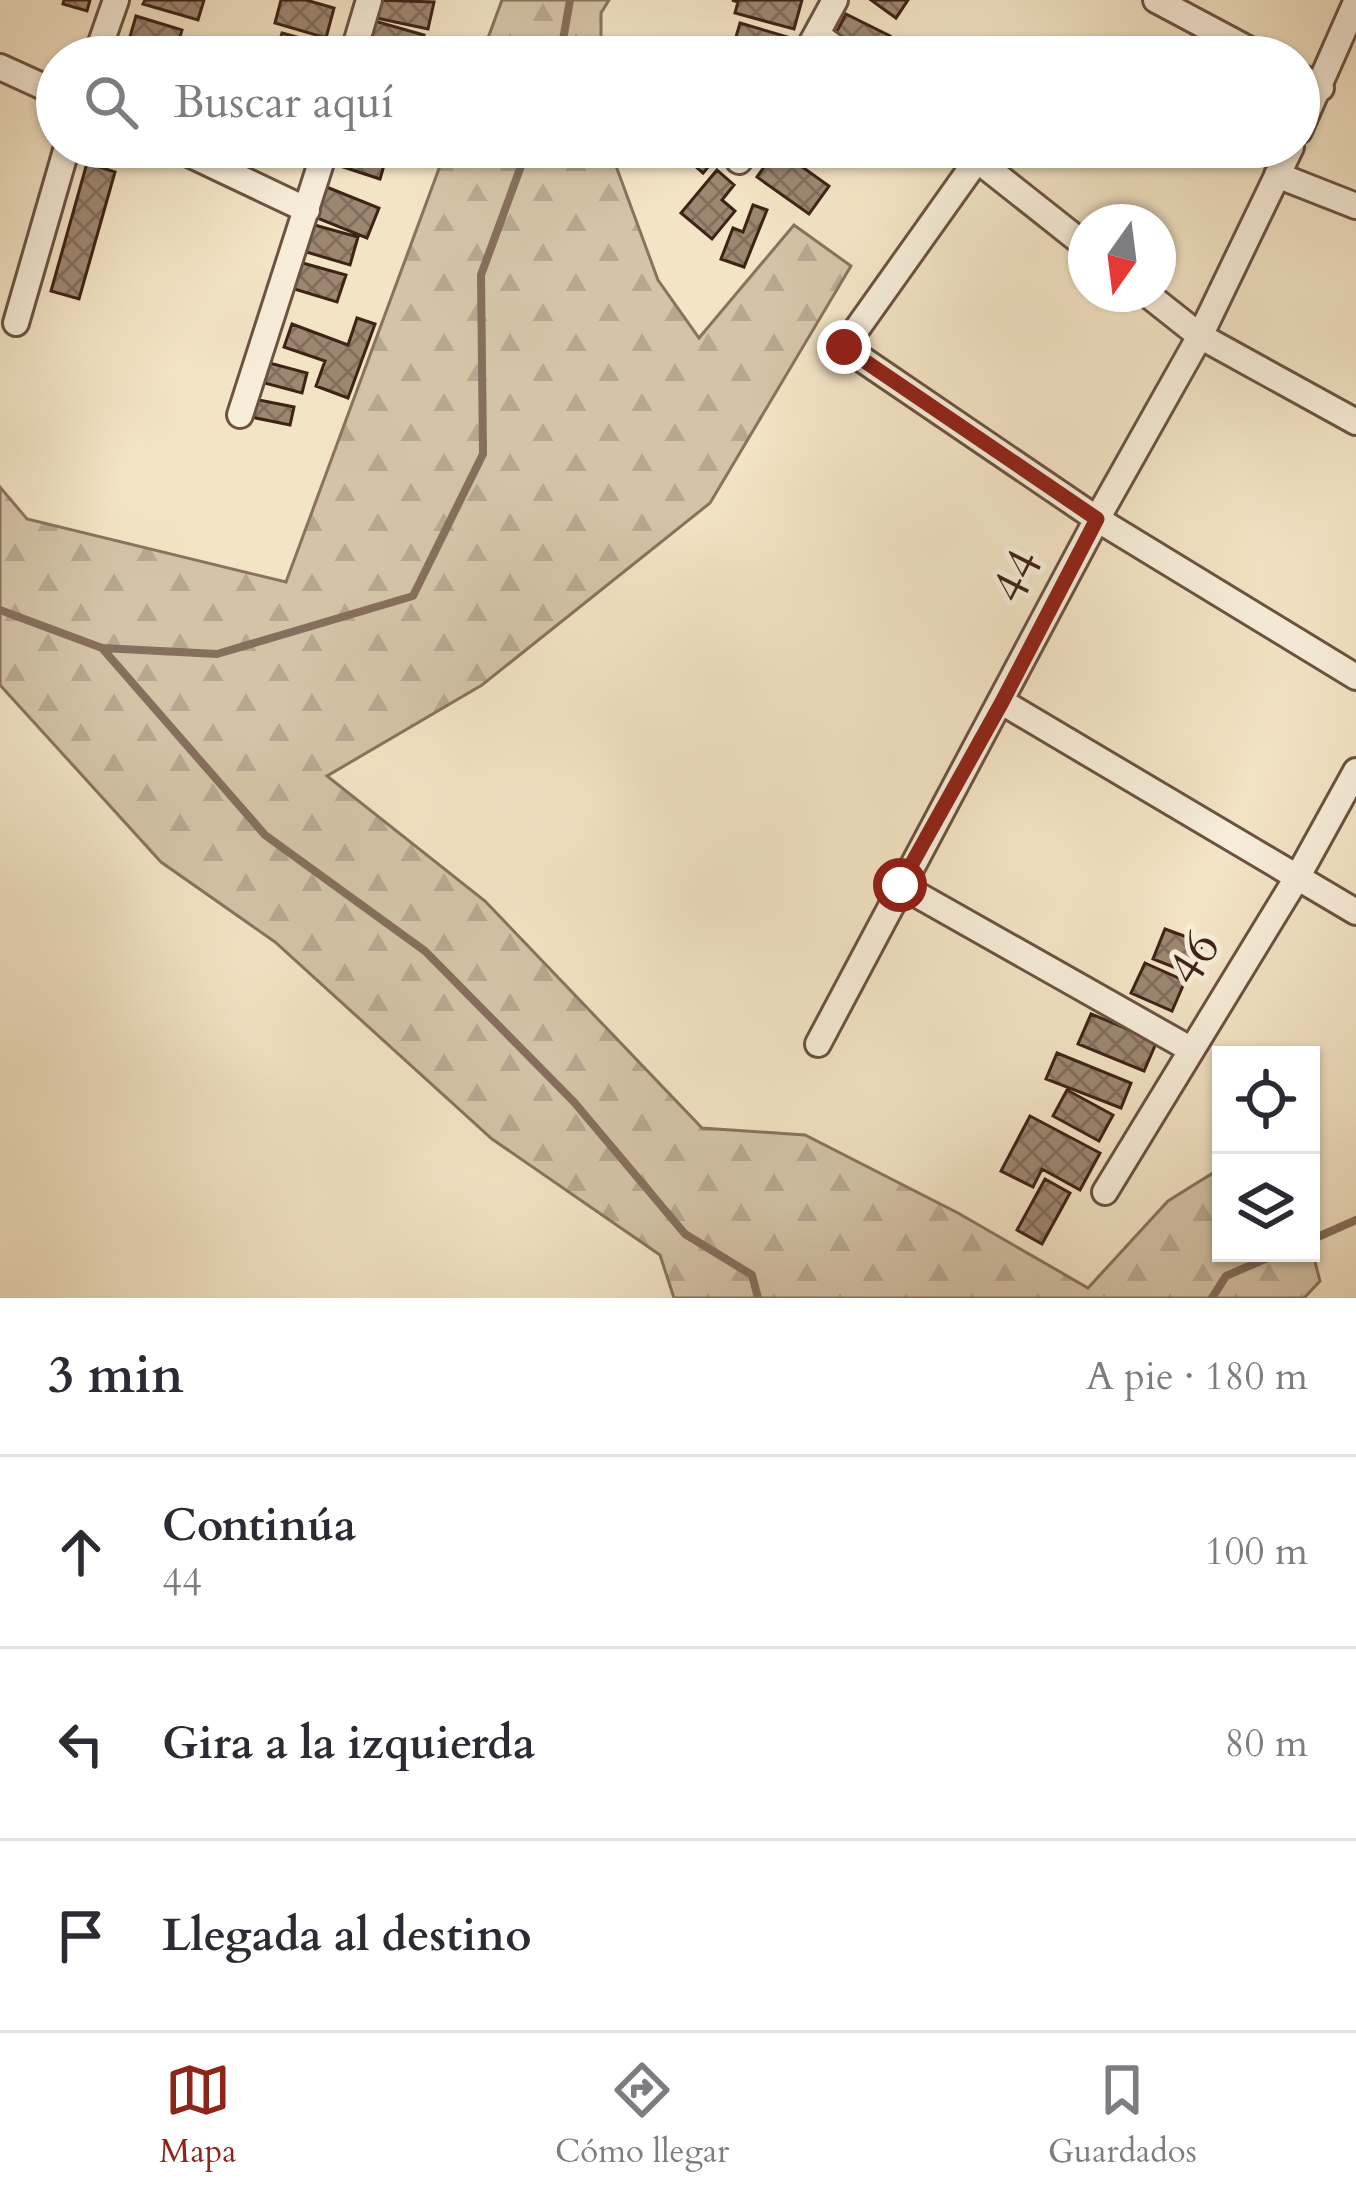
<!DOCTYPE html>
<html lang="es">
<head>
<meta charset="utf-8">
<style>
  body { margin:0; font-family:Cardo,serif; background:#f2f2f3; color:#2b2b33 }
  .controls { position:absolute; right:36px; bottom:36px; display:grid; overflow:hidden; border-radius:0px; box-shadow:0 3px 9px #0004 }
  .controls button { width:108px; height:108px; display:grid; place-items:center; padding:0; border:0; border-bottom:3px solid #e1e1e2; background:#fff; color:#2b2b33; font:60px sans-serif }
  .compass { position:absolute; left:1068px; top:204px; width:108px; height:108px; border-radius:50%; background:#fff; box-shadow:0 3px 9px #0004; rotate:194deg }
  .stop { position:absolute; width:36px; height:36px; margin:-27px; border:9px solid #8f2418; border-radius:50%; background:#fff }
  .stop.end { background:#8f2418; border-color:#fff; box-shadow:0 3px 12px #0008 }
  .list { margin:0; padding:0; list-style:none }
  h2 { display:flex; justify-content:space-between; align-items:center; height:156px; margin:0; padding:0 48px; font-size:51px }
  h2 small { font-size:39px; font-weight:400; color:#7c7c81 }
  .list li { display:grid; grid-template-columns:78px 1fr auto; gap:36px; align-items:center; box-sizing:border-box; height:192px; padding:0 48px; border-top:3px solid #e1e1e2 }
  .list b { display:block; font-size:45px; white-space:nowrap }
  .list p { margin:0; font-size:39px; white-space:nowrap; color:#7c7c81 }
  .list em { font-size:39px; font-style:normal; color:#7c7c81 }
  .icon { flex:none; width:66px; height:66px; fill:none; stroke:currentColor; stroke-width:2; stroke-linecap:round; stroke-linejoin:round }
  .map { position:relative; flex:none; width:1356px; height:1298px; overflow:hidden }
  .search { position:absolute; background:#fff; box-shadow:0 3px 9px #0004; left:36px; right:36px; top:36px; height:132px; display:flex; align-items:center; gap:30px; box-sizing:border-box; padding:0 42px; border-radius:66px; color:#7c7c81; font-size:45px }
  .sheet { height:732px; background:#fff }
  nav { display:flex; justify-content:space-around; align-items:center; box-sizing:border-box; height:168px; border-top:3px solid #e1e1e2; background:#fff; font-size:33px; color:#7c7c81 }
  nav a { display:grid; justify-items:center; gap:6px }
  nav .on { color:#8f2418 }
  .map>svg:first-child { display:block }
  .forest { fill:url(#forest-firs); stroke:#8a725e; stroke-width:3 }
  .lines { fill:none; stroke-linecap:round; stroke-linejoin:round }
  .stream { stroke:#866f5c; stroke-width:8 }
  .building { fill:url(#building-cross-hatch); stroke:#3f2216; stroke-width:3 }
  .minor-casing { stroke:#6c5242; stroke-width:30 }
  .minor { stroke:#f7edd9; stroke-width:24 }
  .route { stroke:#8f2418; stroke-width:15 }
  .labels { text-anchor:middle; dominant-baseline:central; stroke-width:10; stroke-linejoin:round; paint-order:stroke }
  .street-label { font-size:51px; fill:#3f2216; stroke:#f7edd9 }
</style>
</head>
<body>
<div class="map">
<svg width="1356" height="1298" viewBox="0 0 1356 1298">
  <defs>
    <pattern id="forest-firs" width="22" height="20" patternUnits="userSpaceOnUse" patternTransform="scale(3)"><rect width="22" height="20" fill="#d4c3a7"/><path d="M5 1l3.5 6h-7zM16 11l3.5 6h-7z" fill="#b7a78f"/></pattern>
    <pattern id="building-cross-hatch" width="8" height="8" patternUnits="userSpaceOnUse" patternTransform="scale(3)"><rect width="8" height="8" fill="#9d8771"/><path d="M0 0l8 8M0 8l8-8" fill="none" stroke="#816e5c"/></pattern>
  </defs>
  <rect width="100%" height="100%" fill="#f3e4c5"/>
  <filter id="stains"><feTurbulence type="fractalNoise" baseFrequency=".00167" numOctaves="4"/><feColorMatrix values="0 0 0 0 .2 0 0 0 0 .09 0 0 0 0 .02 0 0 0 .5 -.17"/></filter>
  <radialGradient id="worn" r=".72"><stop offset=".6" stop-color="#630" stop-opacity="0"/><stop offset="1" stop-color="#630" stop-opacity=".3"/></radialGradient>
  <!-- forest -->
  <path class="forest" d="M502,0H609L601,13V57H481Z
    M447,147H609L658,280L699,338L794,225L851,266L710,503L482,685L327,776L485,901L702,1128L805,1135L958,1213L1088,1288L1168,1201L1221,1168V1253H1311V1247L1320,1281L1304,1298H674L660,1255L492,1139L275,942L161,862L0,685V487L27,519L286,582Z"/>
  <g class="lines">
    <!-- stream -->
    <path class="stream" d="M560,57L570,0
      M0,610L102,648L217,654L413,596L483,454L481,275L528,147
      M102,648L265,835L425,951L574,1102L685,1234L752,1275L758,1298
      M1311,1240L1356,1220
      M1212,1298L1226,1276L1279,1253"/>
  </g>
  <!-- building -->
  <path class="building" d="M64,0H90L87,11L63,4Z
    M145,0H204L198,20L143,4Z
    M281,0H306L334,8L326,38L275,23Z
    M376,0L434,2L428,29L372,17Z
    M732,0H802L794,29L735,13L738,2Z
    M871,0H908L896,18Z
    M846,14L890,36L879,57L836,33Z
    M136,16L182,30L175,54L129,40Z
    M371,20L424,35L418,57L361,53Z
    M740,23L791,38L786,57H767L733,47Z
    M282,33L322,44L318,57H275Z
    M123,45L163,57H120Z
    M333,147H373L388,152L380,179L328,162Z
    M674,147H715L721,152L703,173Z
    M829,147H861L853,161Z
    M777,149L829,186L809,214L757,177Z
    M87,163L115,172L79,299L51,291Z
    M717,170L734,185L722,200L735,211L712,239L681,213Z
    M324,186L379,208L367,238L312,216Z
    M753,205L767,210L744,267L721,259L733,228L743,232Z
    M311,224L358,237L350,265L303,251Z
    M299,262L346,275L337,302L291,288Z
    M357,318L375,324L348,398L316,386L325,361L284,347L292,324L348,345Z
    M262,361L307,373L302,393L257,381Z
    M249,398L294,407L290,425L246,416Z
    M1165,929L1203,943L1191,974L1153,959Z
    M1145,963L1185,981L1172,1011L1131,993Z
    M1091,1014L1157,1041L1144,1071L1078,1044Z
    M1057,1053L1131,1083L1121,1108L1046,1079Z
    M1067,1090L1113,1115L1099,1141L1053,1116Z
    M1030,1116L1100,1153L1080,1190L1042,1169L1033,1187L1001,1171Z
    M1045,1179L1070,1193L1042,1244L1017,1230Z"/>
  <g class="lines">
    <!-- minor casing -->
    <g class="minor-casing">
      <path id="minor" d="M1156,0L1263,57
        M818,35L847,57
        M96,57L116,0
        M352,57L369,0
        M804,57L835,0
        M0,67L57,93
        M1299,76L1321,88
        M1299,131L1356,2
        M174,147L307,210
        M961,147L1086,246
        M977,160L844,347L1097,519L1356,677
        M739,161L748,147
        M1277,175L1356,206
        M1147,294L1200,336L1356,422
        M16,323L67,147
        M240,415L326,147
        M1002,702L1356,912
        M900,885L1190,1049
        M818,1044L1097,519L1200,336L1291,147
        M1105,1192L1298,876L1356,771"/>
    </g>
    <!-- minor -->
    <use href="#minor" class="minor"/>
  </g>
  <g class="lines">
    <!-- route -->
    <path class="route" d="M844,347L1097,519L1002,702L900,885"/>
  </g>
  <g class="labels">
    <!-- street labels -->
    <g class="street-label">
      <text transform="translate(1017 576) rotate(-63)">44</text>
      <text transform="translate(1194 958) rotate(-58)">46</text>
    </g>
  </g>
  <rect width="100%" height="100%" filter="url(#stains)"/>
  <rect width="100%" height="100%" fill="url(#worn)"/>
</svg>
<div class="controls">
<button><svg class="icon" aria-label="locate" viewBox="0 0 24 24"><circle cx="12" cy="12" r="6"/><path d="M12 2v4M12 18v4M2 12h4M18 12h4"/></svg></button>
<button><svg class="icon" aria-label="layers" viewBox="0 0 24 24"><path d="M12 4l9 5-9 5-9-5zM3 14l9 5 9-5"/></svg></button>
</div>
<svg class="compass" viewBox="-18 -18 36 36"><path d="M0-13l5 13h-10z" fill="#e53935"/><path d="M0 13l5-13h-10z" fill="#7c7c81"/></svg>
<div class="stop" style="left:900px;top:885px"></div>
<div class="stop end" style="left:844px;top:347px"></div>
<div class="search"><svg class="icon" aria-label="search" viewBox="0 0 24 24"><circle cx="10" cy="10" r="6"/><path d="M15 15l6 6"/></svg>Buscar aquí</div>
</div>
<section class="sheet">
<h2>3 min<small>A pie · 180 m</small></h2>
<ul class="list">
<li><svg class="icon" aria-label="ahead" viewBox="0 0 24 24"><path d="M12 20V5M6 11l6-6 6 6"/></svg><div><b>Continúa</b><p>44</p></div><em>100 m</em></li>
<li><svg class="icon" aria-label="left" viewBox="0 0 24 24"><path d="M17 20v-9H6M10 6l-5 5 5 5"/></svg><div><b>Gira a la izquierda</b></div><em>80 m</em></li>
<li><svg class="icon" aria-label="arrive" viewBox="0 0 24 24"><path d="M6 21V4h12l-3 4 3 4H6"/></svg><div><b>Llegada al destino</b></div></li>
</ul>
</section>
<nav>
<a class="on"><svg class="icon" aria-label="map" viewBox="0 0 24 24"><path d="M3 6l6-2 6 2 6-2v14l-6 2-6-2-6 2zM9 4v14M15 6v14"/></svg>Mapa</a>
<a><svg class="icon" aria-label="directions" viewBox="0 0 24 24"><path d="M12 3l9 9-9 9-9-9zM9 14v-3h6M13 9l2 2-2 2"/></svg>Cómo llegar</a>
<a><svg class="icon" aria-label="saved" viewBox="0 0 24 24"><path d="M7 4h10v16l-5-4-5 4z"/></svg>Guardados</a>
</nav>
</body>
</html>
